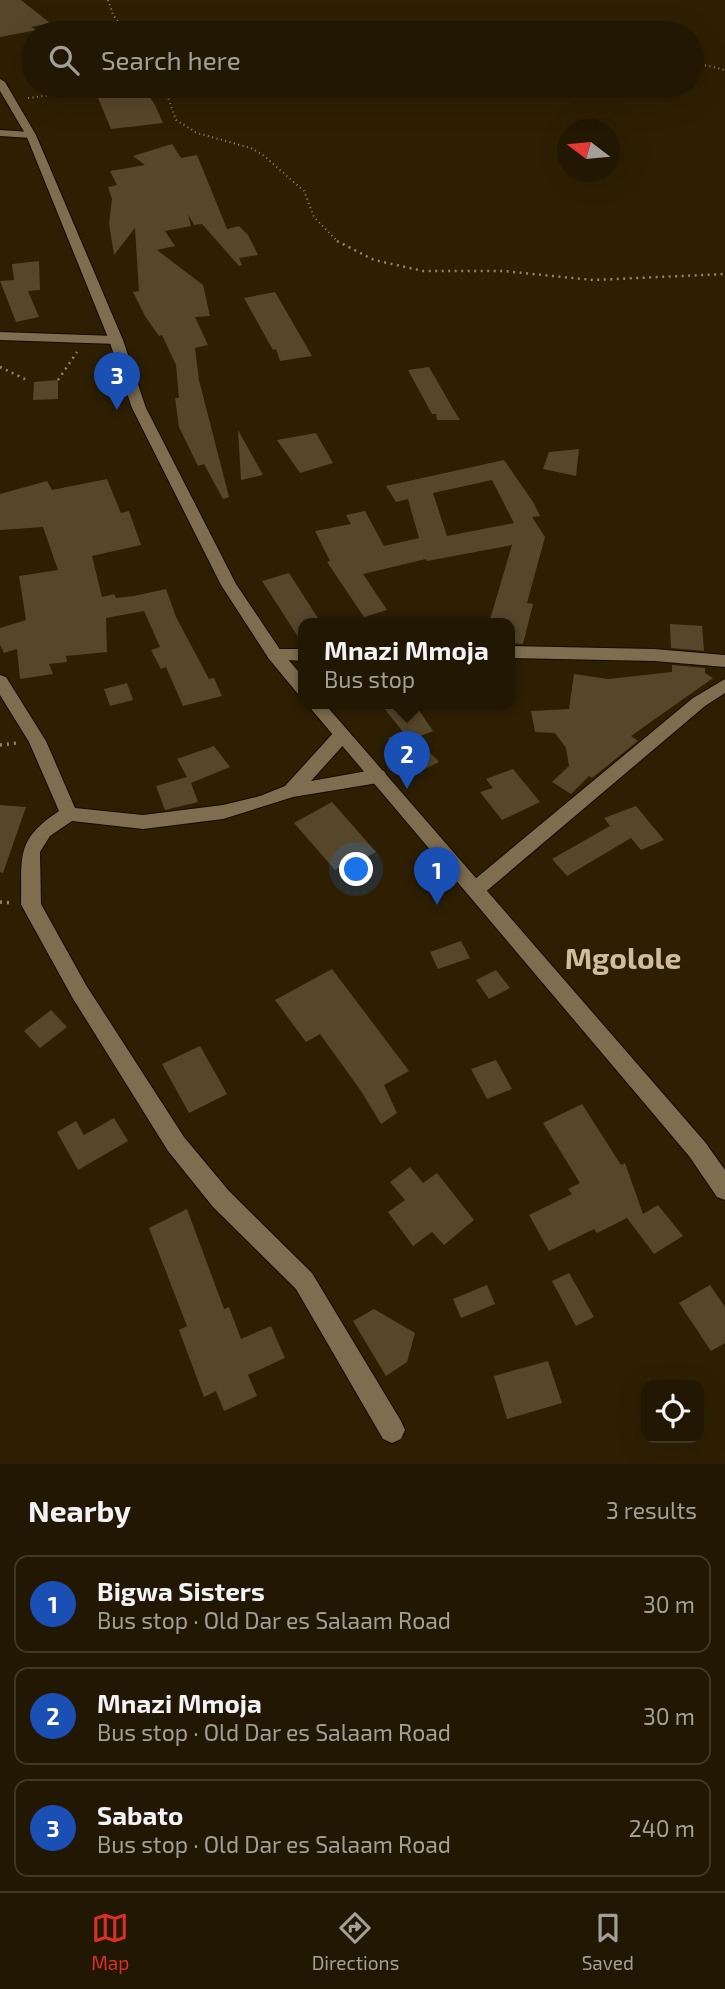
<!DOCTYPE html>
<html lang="en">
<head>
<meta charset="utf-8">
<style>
  body { margin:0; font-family:"Exo 2",sans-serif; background:#2a200c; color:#f1f3f6 }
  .controls { position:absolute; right:21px; bottom:21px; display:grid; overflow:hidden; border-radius:14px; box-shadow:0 7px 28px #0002 }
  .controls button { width:63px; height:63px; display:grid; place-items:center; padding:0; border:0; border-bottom:2px solid #3f3624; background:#221702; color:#f1f3f6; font:35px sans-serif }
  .compass { position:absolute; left:557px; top:119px; width:63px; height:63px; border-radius:50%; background:#221702; box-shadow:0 7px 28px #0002; rotate:286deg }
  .you { position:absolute; left:357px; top:870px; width:24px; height:24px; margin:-18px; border:5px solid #fff; border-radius:50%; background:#1a73e8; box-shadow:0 0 0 10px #1a73e833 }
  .badge { display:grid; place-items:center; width:46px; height:46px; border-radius:50%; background:#d93025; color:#fff; font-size:23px; font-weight:700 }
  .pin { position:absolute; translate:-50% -58px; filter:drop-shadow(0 2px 4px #0008) }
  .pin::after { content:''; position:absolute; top:37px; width:24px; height:21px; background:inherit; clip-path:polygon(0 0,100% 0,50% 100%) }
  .popup { position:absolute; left:298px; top:618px; width:217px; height:91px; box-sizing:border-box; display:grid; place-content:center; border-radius:14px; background:#221702; filter:drop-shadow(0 2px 5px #0005); font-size:23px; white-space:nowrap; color:#a29f99 }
  .popup b { font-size:26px; color:#f1f3f6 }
  .popup::after { content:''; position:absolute; left:50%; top:100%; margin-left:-14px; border:14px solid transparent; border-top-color:#221702 }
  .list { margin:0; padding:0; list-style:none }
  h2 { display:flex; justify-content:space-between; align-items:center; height:91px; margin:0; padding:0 28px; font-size:30px }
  h2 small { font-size:23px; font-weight:400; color:#a29f99 }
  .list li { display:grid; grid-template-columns:46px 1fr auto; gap:21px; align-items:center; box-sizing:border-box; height:98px; margin:0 14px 14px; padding:0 14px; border:2px solid #3f3624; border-radius:14px }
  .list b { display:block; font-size:26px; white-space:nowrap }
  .list p { margin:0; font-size:23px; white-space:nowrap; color:#a29f99 }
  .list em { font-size:23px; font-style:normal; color:#a29f99 }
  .icon { flex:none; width:38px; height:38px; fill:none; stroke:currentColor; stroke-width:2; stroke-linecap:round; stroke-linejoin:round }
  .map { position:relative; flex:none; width:725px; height:1464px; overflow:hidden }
  .search { position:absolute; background:#221702; box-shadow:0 7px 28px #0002; left:21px; right:21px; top:21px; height:77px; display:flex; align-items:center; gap:18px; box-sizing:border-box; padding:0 24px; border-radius:38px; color:#a29f99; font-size:26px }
  .sheet { height:427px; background:#221702 }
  nav { display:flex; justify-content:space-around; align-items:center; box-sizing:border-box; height:98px; border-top:2px solid #3f3624; background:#221702; font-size:19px; color:#a29f99 }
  nav a { display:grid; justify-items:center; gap:4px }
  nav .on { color:#d93025 }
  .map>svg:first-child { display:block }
  .building { fill:#57472a; fill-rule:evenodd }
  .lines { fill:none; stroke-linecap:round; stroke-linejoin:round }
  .minor-casing { stroke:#140900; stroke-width:2 }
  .tertiary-casing { stroke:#140900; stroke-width:2 }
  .path-far2 { stroke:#92856f; stroke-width:2; stroke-dasharray:1 3.5; stroke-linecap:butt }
  .path-far1 { stroke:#92856f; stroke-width:2.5; stroke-dasharray:2 4.5; stroke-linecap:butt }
  .path { stroke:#92856f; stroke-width:3.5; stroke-dasharray:2 5; stroke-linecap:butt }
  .minor { fill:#7f6d4f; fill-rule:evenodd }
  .tertiary { fill:#7f6d4f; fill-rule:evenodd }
  .labels { text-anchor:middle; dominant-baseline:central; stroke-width:5; stroke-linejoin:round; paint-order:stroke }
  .quarter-label { font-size:30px; font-weight:bold; fill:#d0bd9c; stroke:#2e1f02 }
</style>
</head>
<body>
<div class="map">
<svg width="725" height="1464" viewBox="0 0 725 1464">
  <rect width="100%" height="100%" fill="#2e1f02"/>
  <!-- building -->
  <path class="building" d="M0,0H21L50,23L31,27L37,30L0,37Z
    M93,86H142L155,105L163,123L111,129Z
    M172,144L181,158L197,155L227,229L239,226L248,235L258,255L239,258L242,265L239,266L202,224L194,225L188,214L191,226L165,231L175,246L157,250L203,285L210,316L195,317L208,345L195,348L199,380L229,497L223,499L204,464L198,466L179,427L175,398H179L176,365L162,335L159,336L145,316L133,292L139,291L135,228L114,255L109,223L112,199L108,187L117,185L110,171L145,165L133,156Z
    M39,261L40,290L28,291L39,317L16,322L0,281L14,280L12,264Z
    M275,292L312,356L280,361L276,349L273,350L244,298Z
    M429,367L452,407L460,420H437L436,414H432L408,370Z
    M58,380V399L33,400L34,382Z
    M238,430L263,475L241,480Z
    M316,433L333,463L300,473L277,440Z
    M579,449L576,476L543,469L549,452Z
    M504,460L533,502L540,516L532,517L545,537L527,603L533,604L523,644L510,643V623H489L512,545L427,561L426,559L363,574L387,610L364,617L327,562L330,561L315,531L351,524L346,515L365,511L384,546L419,538L408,499L396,502L386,486ZM492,480L514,523L447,536L433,493Z
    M107,479L121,513L129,511L141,545L92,556L102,597L114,594L116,598L134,596L166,589L176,617L209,679L214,678L222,696L183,706L166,667L161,669L151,650L160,647L144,611L106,618L107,652L66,656L67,662L49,664L53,674L20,679L17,649L4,653L0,645V628L26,620L19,576L58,570L43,527L0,530V494L47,481L52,490Z
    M289,573L321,623H304V646L262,581Z
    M670,624L702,626L704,651L671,648Z
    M672,665L705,668V673L713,678L631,736L638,741L592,778L589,776L571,794L552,782L569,766L566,748L555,733L535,732L531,711L569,709L574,674L608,679L672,672Z
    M127,683L133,700L110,706L104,689Z
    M380,703H414L433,731L416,738L439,762L419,772L388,738L403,732Z
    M214,746L230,767L191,783L198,802L165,810L156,786L187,777L177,759Z
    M513,769L540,802L502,820L480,792L493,788L486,779Z
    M332,802L376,852L359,861L355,858L335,870L294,823Z
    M0,805L26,807L3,873L0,872Z
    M636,806L664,840L641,850L631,838L567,876L552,859L610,826L604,818Z
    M461,941L470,958L438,969L430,952Z
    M332,969L409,1071L384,1085L397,1113L381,1124L361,1091L320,1034L306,1042L275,1000Z
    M496,970L510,988L489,999L476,980Z
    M51,1010L67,1027L40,1048L24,1031Z
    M200,1046L227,1094L189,1113L162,1064Z
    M496,1060L512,1089L487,1099L471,1069Z
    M582,1104L621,1165L625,1163L643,1214L658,1205L683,1236L654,1254L627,1218L597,1233L594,1229L549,1251L529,1215L572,1194L568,1189L580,1183L543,1123Z
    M114,1118L128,1141L78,1170L57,1132L76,1121L84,1135Z
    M410,1167L423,1183L437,1173L474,1220L444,1245L432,1232L413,1246L388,1212L405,1200L390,1182Z
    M187,1209L224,1309L229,1307L241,1339L271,1326L285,1358L248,1375L257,1396L224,1411L216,1391L204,1397L179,1330L187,1326L149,1228Z
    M569,1273L594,1317L576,1326L552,1281Z
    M487,1285L495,1304L461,1318L453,1299Z
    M710,1285L725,1307V1343L711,1351L679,1303Z
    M374,1309L415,1333L407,1362L386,1376L353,1321Z
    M548,1361L562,1403L507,1419L494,1376Z"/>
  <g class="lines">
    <!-- minor casing -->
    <g class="minor-casing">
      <path id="minor" d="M0,130L31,132L36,135L31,138L0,136Z
        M0,332L116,336L123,340L116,344L0,340Z
        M510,646L654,649L725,655V667L654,661L510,658Z
        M275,649H304V661L269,659L267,655Z
        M0,675L6,677L46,741L75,808L143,815L223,805L260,796L285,786L335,731H347L350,736L347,741L311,781L378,769L384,771L387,776L384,781L378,783L293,797L223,819L143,829L72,821L50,836L40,852L41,904L86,985L184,1137L229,1191L312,1273L401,1421L405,1430L401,1439L392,1443L383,1439L296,1289L213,1207L168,1151L72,997L24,910L21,904C22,856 15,840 59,811L29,742L0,695Z
        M725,679V693L705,706L483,894L476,897L469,894L466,889L469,884L693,698Z"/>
    </g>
    <!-- tertiary casing -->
    <g class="tertiary-casing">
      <path id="tertiary" d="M0,79L5,82L36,135L123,340L146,408L236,584L281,651L304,678V696L298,694L269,659L221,585L132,408L109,340L26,135L0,91Z
        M306,703H324L705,1142L725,1170V1200L717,1197L689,1156Z"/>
    </g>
    <!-- path-far2 -->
    <path class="path-far2" d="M108,0L113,15L127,33
      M692,62L725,70
      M164,86L176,120L197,133L251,148L263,155L304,191L314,217L338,242
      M28,98L81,91"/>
    <!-- path-far1 -->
    <path class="path-far1" d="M337,241L374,260L423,271H503L593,280L725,274
      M0,367L29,381
      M58,380L77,352"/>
    <!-- path -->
    <path class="path" d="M0,745L17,743
      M0,902L12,903"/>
    <!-- minor -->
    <use href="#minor" class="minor"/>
    <!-- tertiary -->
    <use href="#tertiary" class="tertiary"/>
  </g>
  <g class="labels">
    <!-- quarter labels -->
    <g class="quarter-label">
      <text x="623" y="957">Mgolole</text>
    </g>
  </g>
</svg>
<div class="controls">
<button><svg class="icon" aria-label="locate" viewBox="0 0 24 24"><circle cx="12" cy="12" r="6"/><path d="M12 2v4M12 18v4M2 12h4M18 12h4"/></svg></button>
</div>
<svg class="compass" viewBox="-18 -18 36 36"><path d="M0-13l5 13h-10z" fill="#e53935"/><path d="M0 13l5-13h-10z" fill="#a29f99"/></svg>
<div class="you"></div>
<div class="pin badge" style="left:437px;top:905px;background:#1a4fb4">1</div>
<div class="pin badge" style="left:407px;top:789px;background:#1a4fb4">2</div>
<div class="popup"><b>Mnazi Mmoja</b>Bus stop</div>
<div class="pin badge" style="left:117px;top:410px;background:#1a4fb4">3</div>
<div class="search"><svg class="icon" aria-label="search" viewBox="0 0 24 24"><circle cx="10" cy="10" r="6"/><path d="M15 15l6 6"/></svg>Search here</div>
</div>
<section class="sheet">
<h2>Nearby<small>3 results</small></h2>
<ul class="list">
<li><span class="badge" style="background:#1a4fb4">1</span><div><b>Bigwa Sisters</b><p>Bus stop · Old Dar es Salaam Road</p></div><em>30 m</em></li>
<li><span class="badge" style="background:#1a4fb4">2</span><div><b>Mnazi Mmoja</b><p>Bus stop · Old Dar es Salaam Road</p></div><em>30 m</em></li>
<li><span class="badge" style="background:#1a4fb4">3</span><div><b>Sabato</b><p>Bus stop · Old Dar es Salaam Road</p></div><em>240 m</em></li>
</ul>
</section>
<nav>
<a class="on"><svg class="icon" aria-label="map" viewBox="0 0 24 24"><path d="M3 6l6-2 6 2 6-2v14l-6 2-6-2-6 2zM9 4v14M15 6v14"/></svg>Map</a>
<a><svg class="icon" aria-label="directions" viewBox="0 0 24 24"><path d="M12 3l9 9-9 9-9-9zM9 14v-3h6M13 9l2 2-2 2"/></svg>Directions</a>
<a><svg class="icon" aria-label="saved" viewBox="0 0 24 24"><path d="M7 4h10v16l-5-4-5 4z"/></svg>Saved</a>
</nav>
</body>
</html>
